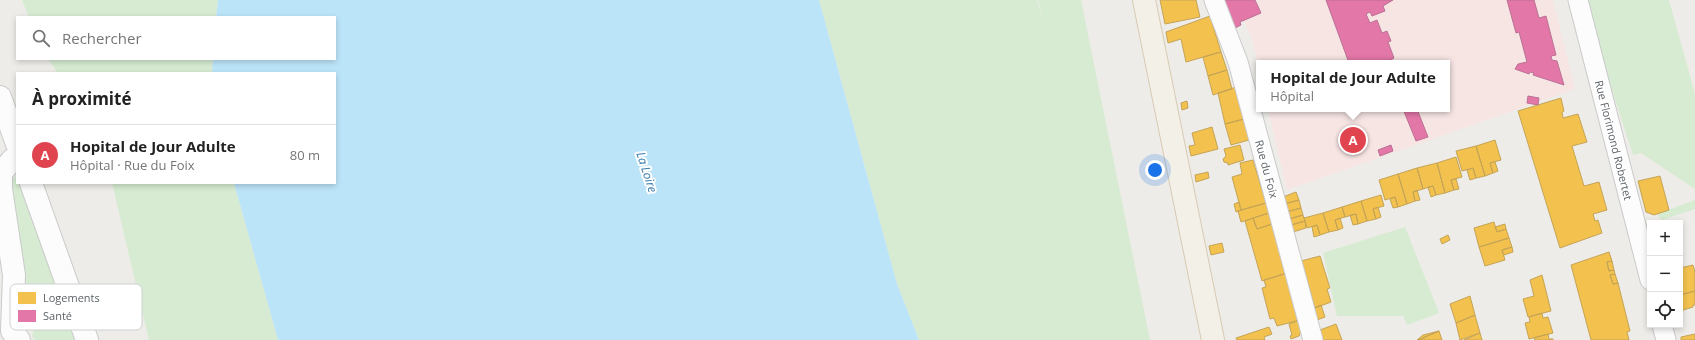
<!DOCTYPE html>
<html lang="fr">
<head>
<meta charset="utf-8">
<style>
  body { margin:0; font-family:"Open Sans",sans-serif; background:#f6f6f6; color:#222 }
  .controls { position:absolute; right:12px; bottom:12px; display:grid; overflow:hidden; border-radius:0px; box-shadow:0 2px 6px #0003 }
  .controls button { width:36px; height:36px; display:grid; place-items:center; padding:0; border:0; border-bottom:1px solid #e0e0e0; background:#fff; color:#222; font:20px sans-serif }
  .you { position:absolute; left:1155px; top:170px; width:14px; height:14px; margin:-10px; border:3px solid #fff; border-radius:50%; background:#1a73e8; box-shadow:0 0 0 6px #1a73e833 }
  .badge { display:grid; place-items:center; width:26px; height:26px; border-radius:50%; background:#1a73e8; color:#fff; font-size:13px; font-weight:700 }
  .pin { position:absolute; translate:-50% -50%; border:2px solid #fff; box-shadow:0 1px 4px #0006 }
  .popup { position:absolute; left:1256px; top:60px; width:194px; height:52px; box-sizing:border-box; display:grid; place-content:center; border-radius:0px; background:#fff; filter:drop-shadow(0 1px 3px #0005); font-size:13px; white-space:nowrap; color:#767676 }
  .popup b { font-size:15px; color:#222 }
  .popup::after { content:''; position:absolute; left:50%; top:100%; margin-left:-8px; border:8px solid transparent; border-top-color:#fff }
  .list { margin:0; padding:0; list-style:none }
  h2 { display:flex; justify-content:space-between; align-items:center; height:52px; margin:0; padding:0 16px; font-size:17px }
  h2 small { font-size:13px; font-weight:400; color:#767676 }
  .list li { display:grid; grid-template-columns:26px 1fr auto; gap:12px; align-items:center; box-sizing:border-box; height:60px; padding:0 16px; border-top:1px solid #e0e0e0 }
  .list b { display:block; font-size:15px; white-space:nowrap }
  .list p { margin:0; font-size:13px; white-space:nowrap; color:#767676 }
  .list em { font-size:13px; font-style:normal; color:#767676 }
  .icon { flex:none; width:22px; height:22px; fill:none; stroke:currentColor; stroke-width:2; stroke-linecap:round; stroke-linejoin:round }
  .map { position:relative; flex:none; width:1695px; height:340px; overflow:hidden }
  .search { position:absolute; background:#fff; box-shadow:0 2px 6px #0003; left:16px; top:16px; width:320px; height:44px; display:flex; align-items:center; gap:10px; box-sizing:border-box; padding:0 14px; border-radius:0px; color:#767676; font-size:15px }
  .panel { position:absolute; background:#fff; box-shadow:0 2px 6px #0003; left:16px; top:72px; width:320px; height:112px; border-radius:0px }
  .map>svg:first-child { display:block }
  .medical { fill:#f7e5e4 }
  .green { fill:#d6ebd1 }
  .water { fill:#bce4f8 }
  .homes { fill:#f2c14e; stroke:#c5a456 }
  .health { fill:#e377a8; stroke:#ba7194 }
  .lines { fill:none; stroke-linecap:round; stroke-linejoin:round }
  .minor-casing { stroke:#cacaca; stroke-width:21 }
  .tertiary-casing { stroke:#cacaca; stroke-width:24 }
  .secondary-casing { stroke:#cacaca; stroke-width:24 }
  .primary-casing { stroke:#d8cab3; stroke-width:24 }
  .minor { stroke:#fcfcfc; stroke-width:19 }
  .tertiary { stroke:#fcfcfc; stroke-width:22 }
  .secondary { stroke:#fcfcfc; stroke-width:22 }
  .primary { stroke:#f3f0e8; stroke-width:22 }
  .labels { text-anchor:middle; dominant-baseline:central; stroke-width:4; stroke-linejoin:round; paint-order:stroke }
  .street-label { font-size:11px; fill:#5c6267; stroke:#fff }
  .water-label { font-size:12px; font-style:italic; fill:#37a; stroke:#fff }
  .key { fill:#fff; stroke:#ced0d1; stroke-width:1 }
  .key-label { font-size:11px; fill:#5c6267 }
</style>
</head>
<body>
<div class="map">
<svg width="1695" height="340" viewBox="0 0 1695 340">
  <rect width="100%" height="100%" fill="#eeece8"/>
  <!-- medical -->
  <path class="medical" d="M1235,0H1553L1575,89L1287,190L1268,109H1447V63H1259V70L1252,39Z"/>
  <!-- green -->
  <path class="green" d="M22,0H218L216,17H29Z
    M819,0H1037L1044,26L1038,0H1081L1150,340H919L897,284Z
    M1587,0H1669L1695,94V189L1641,153L1633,155L1606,71Z
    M48,59H213L212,73H58Z
    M12,176L17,178V183H22L77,340H35L32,336C37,323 30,317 22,308L10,186Z
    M112,183H234L278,340H149Z
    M1695,200V209L1662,220L1657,214Z
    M1405,227L1439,313L1407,325L1403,316H1337L1323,253Z"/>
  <!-- water -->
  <path class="water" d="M218,0H819L897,284L919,340H278L234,183H335V73H212L213,59H335V17H216Z"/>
  <!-- homes -->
  <path class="homes" d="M1160,0H1196L1200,17L1165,24Z
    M1210,16L1221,52L1186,62L1181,39L1168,43L1166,32Z
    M1221,52L1227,70L1208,76L1203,57Z
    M1227,70L1232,89L1213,95L1208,76Z
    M1236,87L1244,119L1225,124L1218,93Z
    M1561,98L1564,111L1562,112L1563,118L1578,114L1587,142L1572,146L1584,186L1599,182L1607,210L1593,214L1595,221L1598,220L1602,233L1560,248L1518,111Z
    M1187,101L1188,108L1182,110L1181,103Z
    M1244,119L1249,140L1231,145L1225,124Z
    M1212,127L1218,149L1191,156L1189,146L1195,145L1192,133Z
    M1495,140L1501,160L1490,163L1493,173L1485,176L1476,146Z
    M1240,145L1244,160L1228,165V163L1224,162L1223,159L1226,156L1224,149Z
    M1476,146L1485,176L1476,178L1473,168L1462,171L1456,151Z
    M1456,157L1462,177L1451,180L1454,190L1445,193L1437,163Z
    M1253,160L1266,203L1241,210L1232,177L1242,174L1240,163Z
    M1495,162L1498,171L1493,173L1490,163Z
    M1437,163L1445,193L1436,195L1433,186L1423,189L1417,168Z
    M1417,168L1423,189L1413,192L1415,201L1407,204L1398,174Z
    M1473,168L1476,178L1470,180L1467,170Z
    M1208,172L1209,178L1196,182L1195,175Z
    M1398,174L1407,204L1398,207L1395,197L1385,200L1379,180Z
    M1660,176L1669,210L1654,215L1646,212L1638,181Z
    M1456,179L1459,189L1454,190L1451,180Z
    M1433,186L1436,195L1431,197L1428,187Z
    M1417,190L1420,200L1415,201L1413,192Z
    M1296,192L1299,200L1284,204L1283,197Z
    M1381,195L1384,206L1373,209L1376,219L1367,221L1361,201Z
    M1395,197L1398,207L1393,208L1390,199Z
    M1299,200L1301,208L1286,212L1284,204Z
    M1361,201L1367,221L1358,224L1356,214L1345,217L1342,207Z
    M1239,202L1241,210L1236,212L1234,204Z
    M1266,203L1269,213L1241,222L1238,211Z
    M1342,207L1345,217L1335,220L1338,230L1329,232L1323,213Z
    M1378,207L1381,217L1376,219L1373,209Z
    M1301,208L1303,215L1289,219L1286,212Z
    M1269,213L1272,224L1257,229L1253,218Z
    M1323,213L1329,232L1320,235L1317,225L1307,228L1304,218Z
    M1356,214L1358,224L1353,225L1350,215Z
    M1303,215L1305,221L1291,225L1289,219Z
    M1253,218L1257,229L1272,224L1287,273L1262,281L1245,221Z
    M1340,218L1343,228L1338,230L1335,220Z
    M1305,221L1306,228L1293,232L1291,225Z
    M1494,222L1497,232L1506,229L1509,238L1479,247L1474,228Z
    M1505,224L1506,229L1497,232L1495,227Z
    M1317,225L1320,235L1314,237L1312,227Z
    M1448,235L1450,240L1442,244L1440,239Z
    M1509,238L1512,247L1502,250L1505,260L1485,266L1479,247Z
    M1222,243L1224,252L1211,255L1209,246Z
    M1512,247L1513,252L1504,255L1502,250Z
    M1609,252L1612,261L1607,262L1609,271L1614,270L1615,274L1610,275L1613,284L1618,283L1630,331L1627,332L1629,340H1591L1571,265Z
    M1320,256L1330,288L1327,289L1331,302L1315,308L1301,261Z
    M1612,261L1614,270L1609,271L1607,262Z
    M1693,265L1695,272V291L1680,295V268Z
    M1287,273L1300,320L1277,326L1274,318L1270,319L1262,288L1266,287L1264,280Z
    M1615,274L1618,283L1613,284L1610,275Z
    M1542,275L1551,311L1528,317L1523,299L1534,296L1530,280Z
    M1695,291V305H1693V307L1680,311V295Z
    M1470,296L1475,315L1456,323L1450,304Z
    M1321,305L1325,317L1317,320L1314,308Z
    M1542,313L1543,318L1548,317L1553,333L1529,339L1525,323L1530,322L1529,317Z
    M1475,315L1480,333L1460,340L1456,323Z
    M1300,320L1302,329L1299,336L1291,339L1290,336L1292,335L1289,324Z
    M1336,324L1342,340H1323L1320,330Z
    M1269,327L1272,334L1264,337L1265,340H1237L1236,338Z
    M1439,331L1442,340H1418Z
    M1439,331L1418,340H1417L1423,335Z
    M1480,333L1482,340H1464Z
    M1548,334L1549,339H1553V340H1535L1534,338Z
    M1695,334V340H1681V337Z"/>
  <!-- health -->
  <path class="health" d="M1224,0H1255L1261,13L1240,22L1241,25L1235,28Z
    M1326,0H1393L1383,6L1385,11L1372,16L1370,12L1366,14L1370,23L1377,20L1382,33L1387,31L1391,41L1388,42L1394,58L1386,63H1349Z
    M1507,0H1534L1539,18L1546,16L1556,55L1551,56L1552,60L1557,61L1564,85L1533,75L1534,73L1530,72L1529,74L1515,69L1518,64L1527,62L1519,32L1516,33Z
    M1528,96L1539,98L1538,105L1527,103Z
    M1403,109H1417L1428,137L1416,141Z
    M1350,128L1353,133L1351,137H1346L1343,133L1345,130Z
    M1391,145L1393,151L1380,156L1378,150Z"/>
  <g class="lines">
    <!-- minor casing -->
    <g class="minor-casing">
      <path id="minor" d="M1214,0L1238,62L1313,340
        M1578,0L1650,280
        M1662,325L1666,340"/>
    </g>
    <!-- tertiary casing -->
    <g class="tertiary-casing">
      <path id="tertiary" d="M17,158L12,160L1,173V189L14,275L12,331L19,340"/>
    </g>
    <!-- secondary casing -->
    <g class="secondary-casing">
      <path id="secondary" d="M0,97L17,144
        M31,183L87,340"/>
    </g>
    <!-- primary casing -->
    <g class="primary-casing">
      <path id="primary" d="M1144,0L1213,340"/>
    </g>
    <!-- minor -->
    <use href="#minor" class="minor"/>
    <!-- tertiary -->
    <use href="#tertiary" class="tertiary"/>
    <!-- secondary -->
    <use href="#secondary" class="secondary"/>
    <!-- primary -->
    <use href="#primary" class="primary"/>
  </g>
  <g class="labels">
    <!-- street labels -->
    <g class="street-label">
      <text transform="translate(1614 140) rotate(76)">Rue Florimond Robertet</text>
      <text transform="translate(1267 169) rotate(75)">Rue du Foix</text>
    </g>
    <!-- water labels -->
    <g class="water-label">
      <text transform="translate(647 172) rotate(72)">La Loire</text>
    </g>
  </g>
  <!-- legend -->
  <rect x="10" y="284" width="132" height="46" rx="6" class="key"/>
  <rect x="18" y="292" width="18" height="12" fill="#f2c14e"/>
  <rect x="18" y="310" width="18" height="12" fill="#e377a8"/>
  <g class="key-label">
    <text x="43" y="302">Logements</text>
    <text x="43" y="320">Santé</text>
  </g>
</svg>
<div class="controls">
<button>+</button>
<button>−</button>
<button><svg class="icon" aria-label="locate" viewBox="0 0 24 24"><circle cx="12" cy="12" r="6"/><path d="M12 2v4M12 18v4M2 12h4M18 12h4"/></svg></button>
</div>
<div class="you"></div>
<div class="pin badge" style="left:1353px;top:140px;background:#e0444e">A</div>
<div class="popup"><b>Hopital de Jour Adulte</b>Hôpital</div>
<div class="search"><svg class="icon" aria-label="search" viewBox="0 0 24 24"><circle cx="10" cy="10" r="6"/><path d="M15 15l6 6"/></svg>Rechercher</div>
<section class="panel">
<h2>À proximité<small></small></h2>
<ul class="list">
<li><span class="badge" style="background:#e0444e">A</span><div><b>Hopital de Jour Adulte</b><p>Hôpital · Rue du Foix</p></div><em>80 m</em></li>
</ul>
</section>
</div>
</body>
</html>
